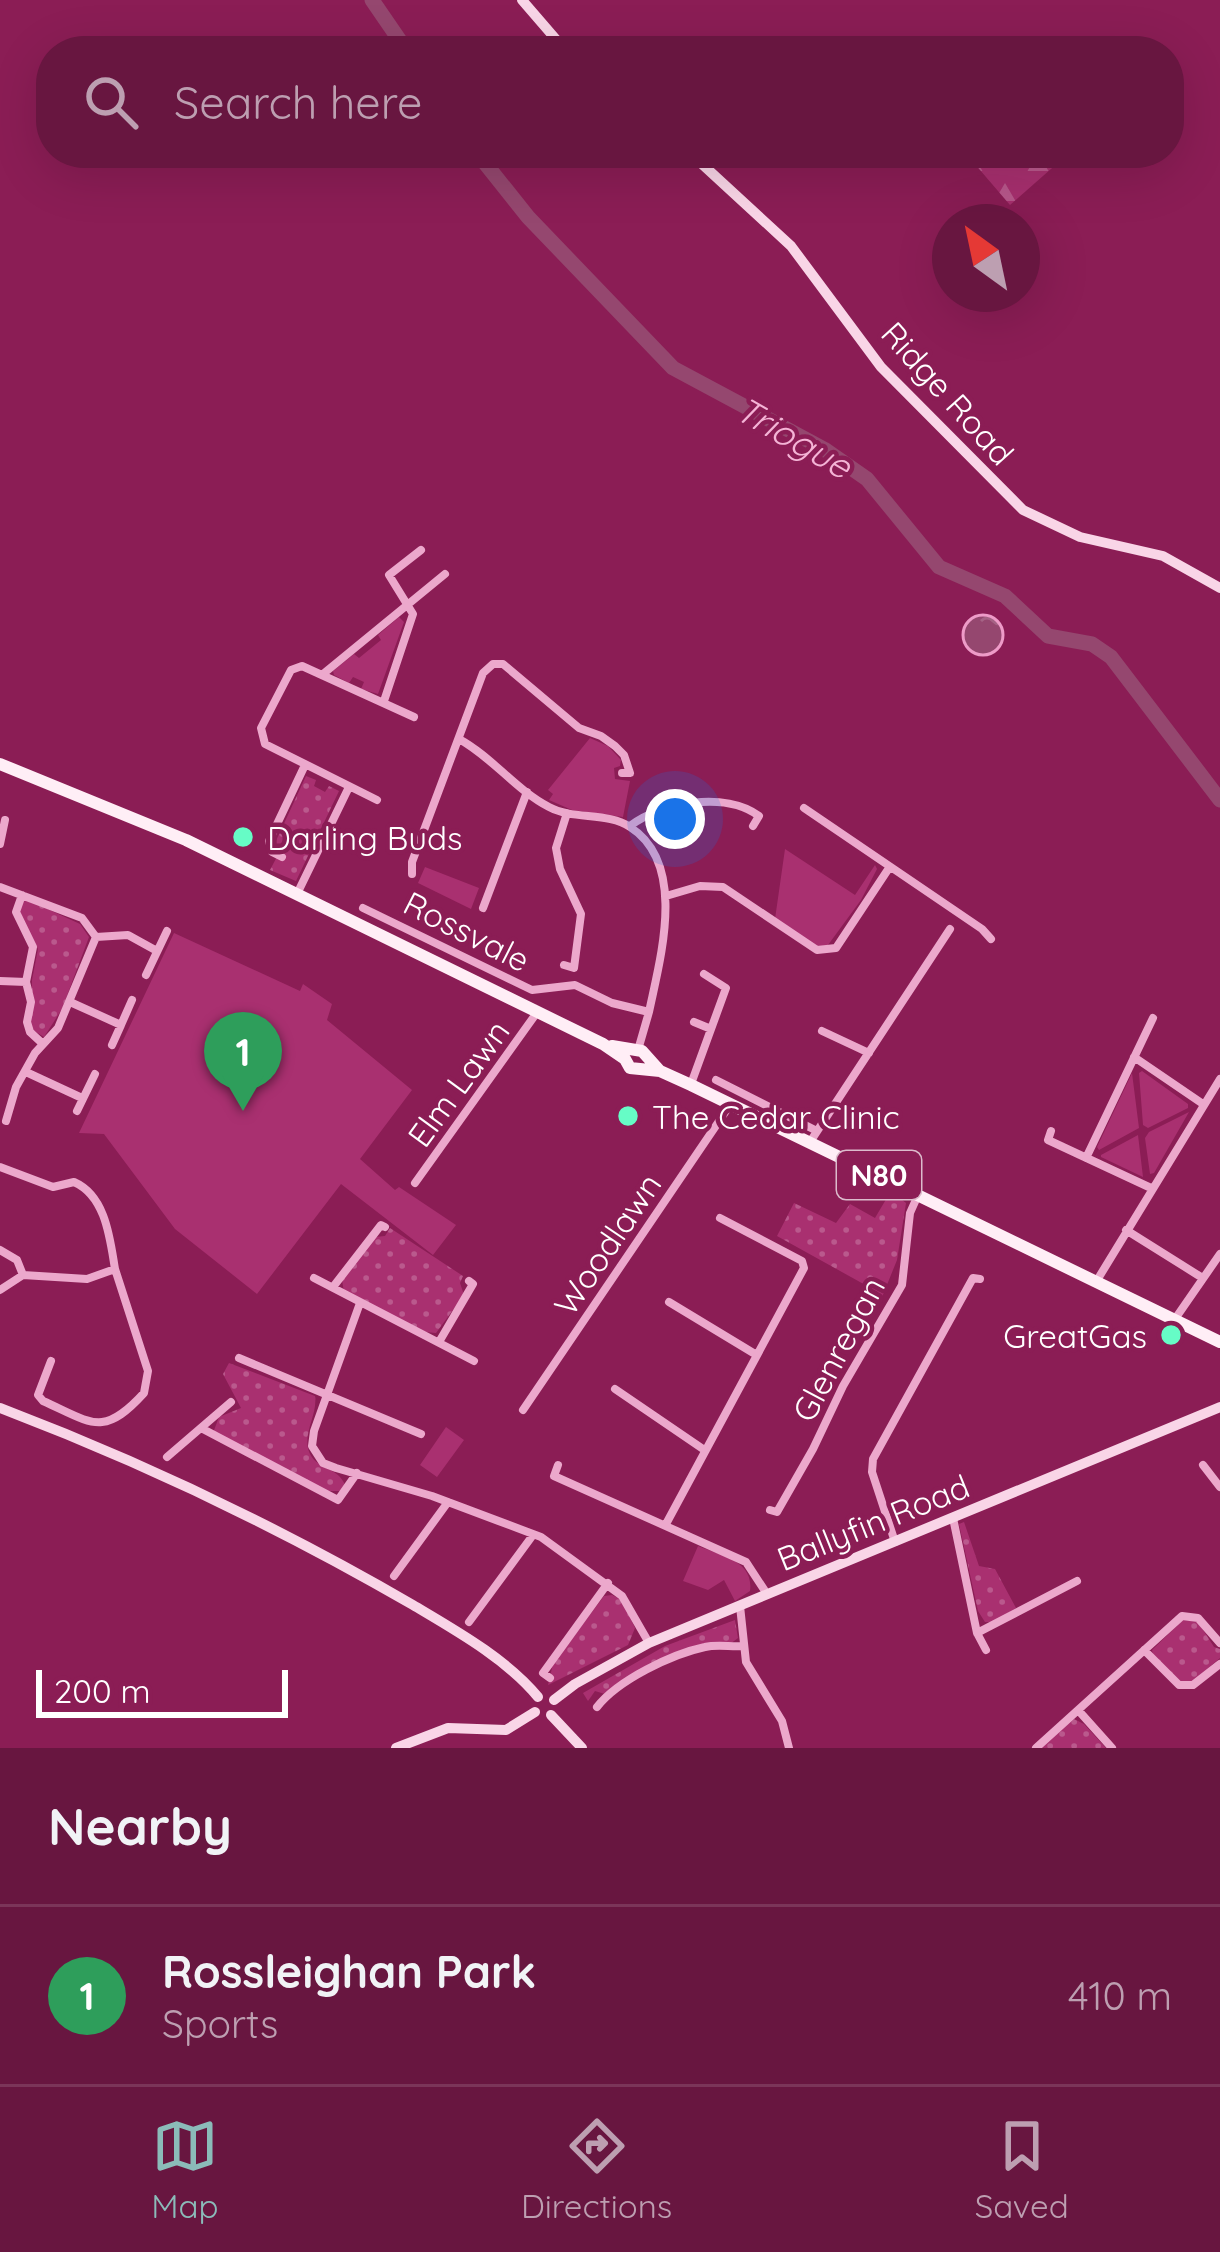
<!DOCTYPE html>
<html lang="en">
<head>
<meta charset="utf-8">
<style>
  body { margin:0; font-family:Quicksand,sans-serif; background:#6d1f47; color:#f1f3f6 }
  .compass { position:absolute; left:932px; top:204px; width:108px; height:108px; border-radius:50%; background:#681640; box-shadow:0 12px 48px #0002; rotate:327deg }
  .scale { position:absolute; left:36px; bottom:30px; width:252px; box-sizing:border-box; padding-left:12px; border:6px solid #fff; border-top:0; font-size:33px; line-height:42px; white-space:nowrap; color:#fff; -webkit-text-stroke:9px #8b1d55; paint-order:stroke }
  .you { position:absolute; left:675px; top:819px; width:42px; height:42px; margin:-30px; border:9px solid #fff; border-radius:50%; background:#1a73e8; box-shadow:0 0 0 18px #1a73e833 }
  .badge { display:grid; place-items:center; width:78px; height:78px; border-radius:50%; background:#8bbbb9; color:#fff; font-size:39px; font-weight:700 }
  .pin { position:absolute; translate:-50% -99px; filter:drop-shadow(0 3px 6px #0008) }
  .pin::after { content:''; position:absolute; top:63px; width:42px; height:36px; background:inherit; clip-path:polygon(0 0,100% 0,50% 100%) }
  .list { margin:0; padding:0; list-style:none }
  h2 { display:flex; justify-content:space-between; align-items:center; height:156px; margin:0; padding:0 48px; font-size:51px }
  h2 small { font-size:39px; font-weight:400; color:#bd9fb1 }
  .list li { display:grid; grid-template-columns:78px 1fr auto; gap:36px; align-items:center; box-sizing:border-box; height:180px; padding:0 48px; border-top:3px solid #7b3559 }
  .list b { display:block; font-size:45px; white-space:nowrap }
  .list p { margin:0; font-size:39px; white-space:nowrap; color:#bd9fb1 }
  .list em { font-size:39px; font-style:normal; color:#bd9fb1 }
  .icon { flex:none; width:66px; height:66px; fill:none; stroke:currentColor; stroke-width:2; stroke-linecap:round; stroke-linejoin:round }
  .map { position:relative; flex:none; width:1220px; height:1748px; overflow:hidden }
  .search { position:absolute; background:#681640; box-shadow:0 12px 48px #0002; left:36px; right:36px; top:36px; height:132px; display:flex; align-items:center; gap:30px; box-sizing:border-box; padding:0 42px; border-radius:48px; color:#bd9fb1; font-size:45px }
  .sheet { height:336px; background:#681640 }
  nav { display:flex; justify-content:space-around; align-items:center; box-sizing:border-box; height:168px; border-top:3px solid #7b3559; background:#681640; font-size:33px; color:#bd9fb1 }
  nav a { display:grid; justify-items:center; gap:6px }
  nav .on { color:#8bbbb9 }
  .map>svg:first-child { display:block }
  .grass { fill:#a93070 }
  .forest { fill:url(#forest-firs) }
  .park { fill:url(#park-dots) }
  .water { fill:url(#water-ripples); stroke:#ee9bc8; stroke-width:3 }
  .lines { fill:none; stroke-linecap:round; stroke-linejoin:round }
  .river { stroke:#95476f; stroke-width:15 }
  .street { stroke:#eca8cc; stroke-width:8 }
  .secondary { stroke:#f9d5e7; stroke-width:10 }
  .primary { stroke:#ffeef6; stroke-width:12 }
  .poi-dot { fill:#66fcc6; stroke:#8b1d55; stroke-width:4.5 }
  .labels { text-anchor:middle; dominant-baseline:central; stroke-width:9; stroke-linejoin:round; paint-order:stroke }
  .shield { fill:#8b1d55; stroke:#dcbbcc; stroke-width:3 }
  .shield-label { font-size:30px; font-weight:bold; fill:#fff }
  .street-label { font-size:33px; fill:#fff; stroke:#8b1d55 }
  .poi-label { font-size:33px; fill:#fff; stroke:#8b1d55; text-anchor:start }
  .water-label { font-size:36px; font-style:italic; fill:#f4b4d6; stroke:#8b1d55 }
</style>
</head>
<body>
<div class="map">
<svg width="1220" height="1748" viewBox="0 0 1220 1748">
  <defs>
    <pattern id="forest-firs" width="22" height="20" patternUnits="userSpaceOnUse" patternTransform="scale(3)"><rect width="22" height="20" fill="#a93070"/><path d="M5 1l3.5 6h-7zM16 11l3.5 6h-7z" fill="#ba598d"/></pattern>
    <pattern id="park-dots" width="8" height="8" patternUnits="userSpaceOnUse" patternTransform="scale(3)"><rect width="8" height="8" fill="#a93070"/><path d="M2 2h.1M6 6h.1" fill="none" stroke="#ba598d" stroke-width="1.8" stroke-linecap="round"/></pattern>
    <pattern id="water-ripples" width="26" height="14" patternUnits="userSpaceOnUse" patternTransform="scale(3)"><rect width="26" height="14" fill="#95476f"/><path d="M2 4q2-2 4 0t4 0M15 11q2-2 4 0t4 0" fill="none" stroke="#a56385"/></pattern>
  </defs>
  <rect width="100%" height="100%" fill="#8b1d55"/>
  <!-- grass -->
  <path class="grass" d="M399,617L404,622L378,694L361,689L364,682L353,677L349,683L334,675L333,671L354,654L359,658L381,640L378,635Z
    M590,738L608,746L621,760L620,766L614,768L615,779L630,781L623,817L572,810L549,800L553,794L548,790Z
    M785,849L855,895L875,865L877,869L861,900L828,945L818,947L775,919Z
    M425,867L479,888L471,909L418,883Z
    M174,933L300,991L303,984L332,1004L327,1020L412,1090L360,1159L395,1190L399,1187L456,1225L433,1255L341,1184L257,1294L175,1229L104,1134L79,1133Z
    M1142,1071L1188,1104V1108L1148,1128L1143,1125L1139,1073Z
    M1132,1073L1139,1128L1099,1150L1097,1147Z
    M1189,1112L1154,1173L1150,1174L1145,1138L1149,1132Z
    M1138,1135L1143,1177L1101,1157V1155Z
    M446,1427L464,1440L437,1477L420,1465Z
    M698,1546C722,1556 754,1561 750,1591L735,1601L724,1580L708,1590L683,1581Z"/>
  <!-- forest -->
  <path class="forest" d="M987,153H1050L1060,161L1010,205L974,163Z"/>
  <!-- park -->
  <path class="park" d="M306,776L316,780L314,786L325,792L329,786L339,791L296,881L270,870L280,851L275,843Z
    M28,900L80,924L89,937L62,1009L44,1037L31,1029L32,980L38,949L19,913L22,902Z
    M891,1191L906,1203L897,1260L878,1307L874,1304L878,1292L777,1236L794,1203L836,1223L850,1204L875,1218Z
    M390,1228L463,1276L460,1283L464,1295L436,1333L426,1332L344,1292L342,1280L375,1237L385,1236Z
    M229,1363L315,1396C318,1415 301,1435 310,1454C318,1470 338,1467 345,1485L341,1491H327L213,1433L219,1417L241,1408L223,1374Z
    M964,1522L979,1566L995,1569L1016,1608L993,1622H985L978,1611L959,1524Z
    M612,1595L622,1600L635,1628L628,1645L548,1685L553,1664L604,1596Z
    M735,1620L738,1638L730,1644L693,1646L605,1694L595,1691L588,1701L583,1693L665,1646Z
    M1183,1620L1198,1622L1214,1647L1220,1649V1658L1193,1681L1180,1683L1154,1659L1152,1650Z
    M1074,1719L1084,1724L1106,1748H1040Z"/>
  <!-- water -->
  <path class="water" d="M963 635a20 20 0 1 1 40 0a20 20 0 1 1-40 0Z"/>
  <g class="lines">
    <!-- river -->
    <path class="river" d="M372,0L407,51
      M477,153L528,217L673,368L824,449L867,479L939,567L1005,596L1048,636L1092,644L1111,657L1220,800"/>
    <!-- street -->
    <path class="street" d="M323,674L445,574
      M384,701L413,614L389,575L421,550
      M459,739C492,757 516,790 549,807C573,820 608,812 630,827C688,864 660,959 649,1012
      M377,800L265,744L261,728L291,670L302,666L414,717
      M804,808L982,929L991,939
      M630,826C661,802 726,791 759,816L753,826
      M0,844L5,820
      M282,857L272,852L269,841L305,765
      M412,874V862L483,673L493,664H503L579,728L601,736L615,746L624,755L630,773H622
      M0,887L82,918L96,937
      M297,894L349,787
      M22,895L16,912L33,947L26,982L31,1002L27,1022L30,1032L43,1044
      M666,896L700,886L723,887L817,950L836,948L889,868
      M363,908L532,990L575,985L612,1003L649,1012L638,1050
      M483,908L527,792
      M96,937L128,935L157,951
      M564,965L574,968L581,914L560,869L556,848L567,813
      M146,975L167,931
      M0,981L26,982
      M70,1002L121,1025L132,1000
      M694,1022L711,1029
      M822,1031L869,1053
      M112,1045L121,1025
      M1134,1057L1203,1104
      M26,1072L82,1098
      M716,1080L817,1131
      M691,1084L726,988L704,974
      M77,1111L95,1074
      M6,1121L16,1087L35,1053L58,1028L96,937
      M1051,1131L1048,1140L1151,1188
      M810,1142L950,929
      M1086,1158L1153,1018
      M0,1167L53,1187L74,1182C106,1196 110,1239 115,1269
      M415,1183L538,1011
      M1126,1230L1201,1277
      M0,1250L17,1260L23,1275
      M314,1278L474,1361
      M1096,1282L1220,1079
      M333,1287L381,1225L385,1227
      M0,1290L23,1275L87,1279L115,1269L148,1371L144,1393C103,1438 92,1423 43,1401L38,1395L51,1361
      M669,1302L755,1354
      M360,1303L314,1431L312,1446L323,1463L336,1468L432,1496L541,1537L622,1596L649,1643
      M1175,1319L1220,1254
      M439,1342L473,1284L469,1281
      M239,1358L421,1434
      M615,1389L703,1449
      M523,1410L730,1105
      M201,1428L338,1500L357,1473
      M167,1457L231,1402
      M558,1465L554,1476L746,1562L767,1594
      M1203,1465L1220,1487
      M770,1510L777,1512L813,1449L843,1386L902,1285L910,1213L918,1195
      M953,1518L977,1633L1077,1581
      M666,1524L804,1268L802,1261L720,1218
      M895,1542L872,1472L873,1459L973,1278L980,1279
      M394,1576L448,1502
      M740,1606L746,1662L782,1721L789,1748
      M469,1622L533,1535
      M977,1633L986,1650
      M1144,1650L1179,1685H1193L1220,1664
      M550,1678L543,1673L608,1583
      M597,1707C618,1680 672,1654 705,1647C717,1644 731,1647 743,1646
      M1078,1710L1112,1748
      M1036,1748L1182,1616L1198,1618L1220,1643"/>
    <!-- secondary -->
    <path class="secondary" d="M522,0L566,51
      M690,153L791,246L881,367L1023,510L1080,537L1163,556L1220,588
      M0,1408C142,1462 282,1529 413,1605C455,1630 507,1659 538,1697
      M554,1700L575,1684L649,1643L1220,1407
      M551,1715L582,1748
      M396,1748L448,1728L506,1730L535,1712"/>
    <!-- primary -->
    <path class="primary" d="M0,764L186,840L603,1044L625,1059L630,1068L660,1071L691,1085L1220,1342
      M612,1046L642,1051L659,1070"/>
  </g>
  <!-- markers -->
  <g class="poi-dot">
    <circle cx="243" cy="837" r="12"/>
    <circle cx="628" cy="1116" r="12"/>
    <circle cx="1171" cy="1335" r="12"/>
  </g>
  <g class="labels">
    <!-- shield labels -->
    <rect class="shield" x="837" y="1151" width="84" height="48" rx="9"/>
    <g class="shield-label">
      <text x="879" y="1175">N80</text>
    </g>
    <!-- street labels -->
    <g class="street-label">
      <text transform="translate(948 393) rotate(48)">Ridge Road</text>
      <text transform="translate(467 931) rotate(27)">Rossvale</text>
      <text transform="translate(458 1083) rotate(-54)">Elm Lawn</text>
      <text transform="translate(607 1244) rotate(-56)">Woodlawn</text>
      <text transform="translate(838 1349) rotate(-62)">Glenregan</text>
      <text transform="translate(873 1522) rotate(-22)">Ballyfin Road</text>
    </g>
    <!-- poi labels -->
    <g class="poi-label">
      <text x="267" y="837">Darling Buds</text>
      <text x="652" y="1116">The Cedar Clinic</text>
      <text x="1147" y="1335" text-anchor="end">GreatGas</text>
    </g>
    <!-- water labels -->
    <g class="water-label">
      <text transform="translate(794 437) rotate(30)">Triogue</text>
    </g>
  </g>
</svg>
<svg class="compass" viewBox="-18 -18 36 36"><path d="M0-13l5 13h-10z" fill="#e53935"/><path d="M0 13l5-13h-10z" fill="#bd9fb1"/></svg>
<div class="scale">200 m</div>
<div class="you"></div>
<div class="pin badge" style="left:243px;top:1111px;background:#2e9e5b">1</div>
<div class="search"><svg class="icon" aria-label="search" viewBox="0 0 24 24"><circle cx="10" cy="10" r="6"/><path d="M15 15l6 6"/></svg>Search here</div>
</div>
<section class="sheet">
<h2>Nearby<small></small></h2>
<ul class="list">
<li><span class="badge" style="background:#2e9e5b">1</span><div><b>Rossleighan Park</b><p>Sports</p></div><em>410 m</em></li>
</ul>
</section>
<nav>
<a class="on"><svg class="icon" aria-label="map" viewBox="0 0 24 24"><path d="M3 6l6-2 6 2 6-2v14l-6 2-6-2-6 2zM9 4v14M15 6v14"/></svg>Map</a>
<a><svg class="icon" aria-label="directions" viewBox="0 0 24 24"><path d="M12 3l9 9-9 9-9-9zM9 14v-3h6M13 9l2 2-2 2"/></svg>Directions</a>
<a><svg class="icon" aria-label="saved" viewBox="0 0 24 24"><path d="M7 4h10v16l-5-4-5 4z"/></svg>Saved</a>
</nav>
</body>
</html>
